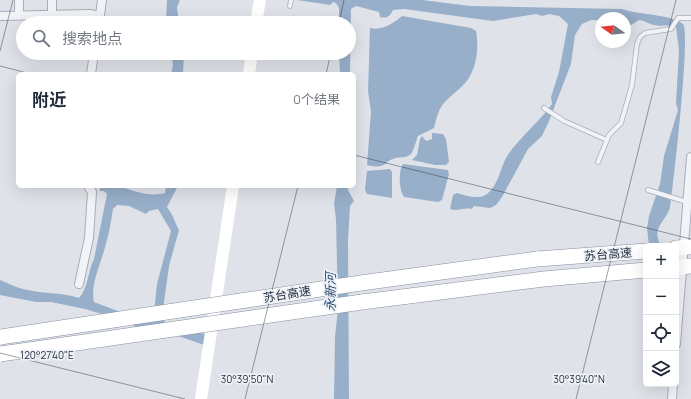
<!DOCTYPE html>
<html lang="zh">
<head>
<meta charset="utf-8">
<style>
  body { margin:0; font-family:Manrope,"Noto Sans SC",sans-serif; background:#f6f6f7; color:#1f2937 }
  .controls { position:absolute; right:12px; bottom:12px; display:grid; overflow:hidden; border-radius:6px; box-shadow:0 4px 16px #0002 }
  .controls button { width:36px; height:36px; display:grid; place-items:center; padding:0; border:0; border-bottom:1px solid #e0e1e3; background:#fff; color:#1f2937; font:20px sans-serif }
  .compass { position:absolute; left:595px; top:12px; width:36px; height:36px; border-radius:50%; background:#fff; box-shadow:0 4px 16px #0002; rotate:284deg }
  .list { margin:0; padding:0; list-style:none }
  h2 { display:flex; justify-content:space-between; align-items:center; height:52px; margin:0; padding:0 16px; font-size:17px }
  h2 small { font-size:13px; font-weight:400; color:#747a83 }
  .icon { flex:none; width:22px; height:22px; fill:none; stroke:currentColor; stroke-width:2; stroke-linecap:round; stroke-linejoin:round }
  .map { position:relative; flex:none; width:691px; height:399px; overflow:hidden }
  .search { position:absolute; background:#fff; box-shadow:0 4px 16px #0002; left:16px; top:16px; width:340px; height:44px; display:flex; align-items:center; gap:10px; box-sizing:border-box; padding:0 14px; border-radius:22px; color:#747a83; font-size:15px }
  .panel { position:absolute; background:#fff; box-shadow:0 4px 16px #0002; left:16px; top:72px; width:340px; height:116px; border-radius:6px }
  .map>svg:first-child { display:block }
  .water { fill:#98afca; fill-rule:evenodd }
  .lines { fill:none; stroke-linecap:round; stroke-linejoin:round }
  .lane-casing { stroke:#a8adb7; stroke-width:5.5 }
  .street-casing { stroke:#a8adb7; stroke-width:10 }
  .highway-casing { stroke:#868fa0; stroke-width:16 }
  .lane { stroke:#f2f3f7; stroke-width:4 }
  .street { stroke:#f2f3f7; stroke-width:8 }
  .secondary { stroke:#fff; stroke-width:12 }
  .highway { stroke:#fff; stroke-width:15 }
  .highway-bridge-casing { stroke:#868fa0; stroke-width:16; stroke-linecap:butt }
  .highway-bridge { stroke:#fff; stroke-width:15 }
  .ticks { fill:none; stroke:#273041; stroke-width:1; stroke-opacity:0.45 }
  .labels { text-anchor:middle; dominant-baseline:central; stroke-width:3.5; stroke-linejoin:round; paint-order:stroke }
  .street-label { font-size:12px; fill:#273041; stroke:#eef2f6 }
  .water-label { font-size:13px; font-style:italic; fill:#304d76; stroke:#eef2f6 }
  .ticks-label { font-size:10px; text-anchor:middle; fill:#273041; stroke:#eef2f6; stroke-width:3.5; stroke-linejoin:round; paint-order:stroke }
</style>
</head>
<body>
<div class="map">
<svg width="691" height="399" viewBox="0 0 691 399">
  <rect width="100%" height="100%" fill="#dfe3e9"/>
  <!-- water -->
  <path class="water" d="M167,0H180L177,7L179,23H166Z
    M297,0H422L470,6L622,9C637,15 672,14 683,24C691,32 673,187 670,208C664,224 651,228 661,246H649L647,228L649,216L660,184L664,156L678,110L676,103L679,50L676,27C666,24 662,27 654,25C649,24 645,21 639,20L631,25H625V18H601V20H591L582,24L575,35L571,64L549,121L542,136L528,149L502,197L496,205L490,208L474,206L472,209C464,207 457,212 450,209L453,195L457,193C467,196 479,200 487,194C498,186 500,169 506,158C516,141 540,121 552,104L551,97L559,72L568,24L559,16L549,14L542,16L536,14L493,21L404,9L393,10C390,16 387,19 380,17L379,12L356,6L351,9L350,74H340L339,53H349V23H339V8L336,3L333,2L330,5Z
    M402,16L471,28L476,31C479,47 477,69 466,82C459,90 450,96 443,104C438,111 436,120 434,128L418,136C416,141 414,150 411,154C407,158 401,157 396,158C383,161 387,170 367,165L371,112L368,91L370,28C382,31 394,23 402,16Z
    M171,53H184L183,74H171L173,65Z
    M432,133L443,134L446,139L449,162L446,165H435L412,160L417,155L420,139L422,136L426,141L432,139Z
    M403,164L448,170L449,174L442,200L438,202L404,197C399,189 398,172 403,164Z
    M390,169L392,172V198L367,194L365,190L367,171Z
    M100,186C106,186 116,184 122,187C137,192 149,197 165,193L166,186H178L167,207C174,216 174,221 179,230L169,266L162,317L165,323L205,334L204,345L164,331L139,329L126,321L85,309L51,302H36L0,295V280C8,283 15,287 23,289C42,294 61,292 79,298C88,288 88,271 94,259L107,194L104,191H100ZM117,205L129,206L146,214L149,211L158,209L171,231L157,284L153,322L144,321L94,302C90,284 101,264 105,247C109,234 111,222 113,209Z
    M337,186H348V190L354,201L350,206L348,241L349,399H334L335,337L338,309L336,219L334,204Z"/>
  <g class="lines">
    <!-- lane casing -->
    <g class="lane-casing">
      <path id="lane" d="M290,6L291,0
        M544,108L564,121L607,140
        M598,162L609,135L621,123L632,85L637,44L640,37L645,33L671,29L678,18H691
        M648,190L687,202"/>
    </g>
    <!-- street casing -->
    <g class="street-casing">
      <path id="street" d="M52,15V0
        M0,16L90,14L100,16
        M19,16V0
        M99,23L102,0
        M91,74L94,53
        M79,284L89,238L92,192L88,186
        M676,344L691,157
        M672,399L673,384"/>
    </g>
    <!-- highway casing -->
    <g class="highway-casing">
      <path id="highway" d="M676,248L691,247
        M537,259L646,251
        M676,268L691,266
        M362,302L544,279L646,270"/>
    </g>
    <!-- lane -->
    <use href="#lane" class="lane"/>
    <!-- street -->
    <use href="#street" class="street"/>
    <!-- secondary -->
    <path class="secondary" d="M256,23L260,0
      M249,74L252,53
      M201,399L233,186"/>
    <!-- highway -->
    <use href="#highway" class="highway"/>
    <!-- highway-bridge casing -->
    <g class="highway-bridge-casing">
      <path id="highway-bridge" d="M0,337L361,283L537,259
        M0,354L362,302"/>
    </g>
    <!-- highway-bridge -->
    <use href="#highway-bridge" class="highway-bridge"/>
  </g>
  <!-- ticks -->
  <path class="ticks" d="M339,23L344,0M0,51L13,0M0,66L31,74M326,74L331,53M354,155L691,239M0,353L185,399M245,399L298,186M576,399L676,0"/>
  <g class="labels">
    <!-- street labels -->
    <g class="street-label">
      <text transform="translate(608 254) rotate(-5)">苏台高速</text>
      <text transform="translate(287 294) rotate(-9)">苏台高速</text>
    </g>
    <!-- water labels -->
    <g class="water-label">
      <text transform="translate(330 292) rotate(-89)">永新河</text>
    </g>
  </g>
  <g class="ticks-label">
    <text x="47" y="359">120°27'40"E</text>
    <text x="247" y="383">30°39'50"N</text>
    <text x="579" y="383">30°39'40"N</text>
  </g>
</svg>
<div class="controls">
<button>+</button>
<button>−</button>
<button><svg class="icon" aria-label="locate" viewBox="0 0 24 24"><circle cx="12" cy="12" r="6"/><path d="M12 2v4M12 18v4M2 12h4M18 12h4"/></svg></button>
<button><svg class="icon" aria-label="layers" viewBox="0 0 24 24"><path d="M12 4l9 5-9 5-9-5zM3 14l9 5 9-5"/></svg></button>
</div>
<svg class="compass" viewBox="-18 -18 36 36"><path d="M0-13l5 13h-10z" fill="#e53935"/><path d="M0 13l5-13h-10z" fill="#747a83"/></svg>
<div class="search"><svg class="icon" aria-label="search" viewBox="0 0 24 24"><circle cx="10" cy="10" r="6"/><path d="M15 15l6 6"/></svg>搜索地点</div>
<section class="panel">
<h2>附近<small>0个结果</small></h2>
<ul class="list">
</ul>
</section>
</div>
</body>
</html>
